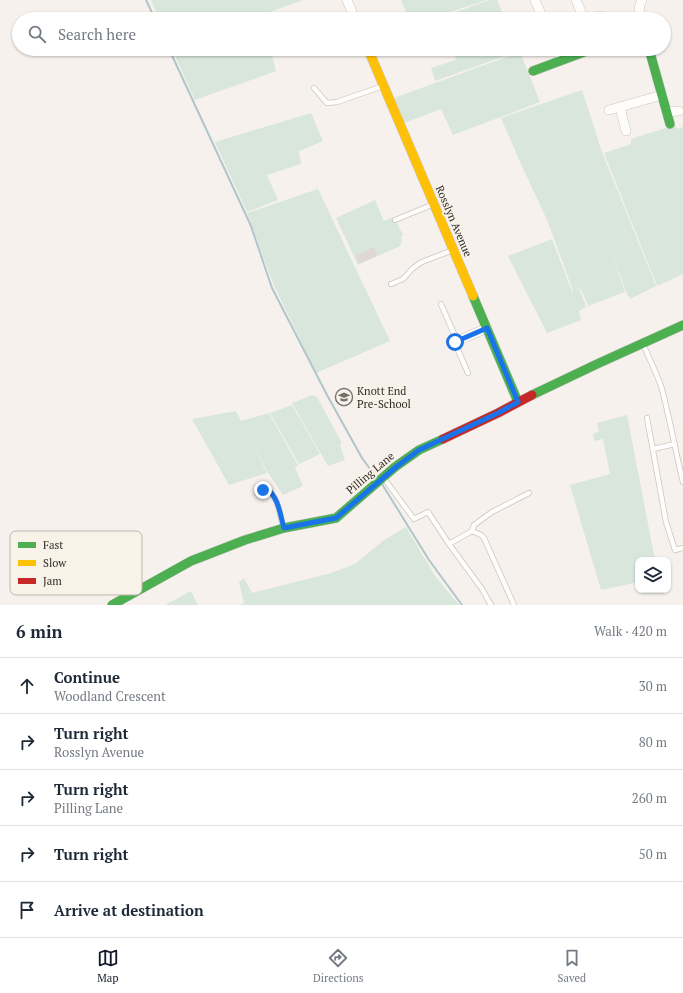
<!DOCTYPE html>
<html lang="en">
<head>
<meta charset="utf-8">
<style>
  body { margin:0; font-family:"PT Serif",serif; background:#f6f6f7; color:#1f2937 }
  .controls { position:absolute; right:12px; bottom:12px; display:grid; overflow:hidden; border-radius:8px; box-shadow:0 1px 3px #0004 }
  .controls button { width:36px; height:36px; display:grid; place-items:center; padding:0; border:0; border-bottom:1px solid #e0e1e3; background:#fff; color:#1f2937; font:20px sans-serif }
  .stop { position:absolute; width:12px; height:12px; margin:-9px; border:3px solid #1a73e8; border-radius:50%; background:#fff }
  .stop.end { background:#1a73e8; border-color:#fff; box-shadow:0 1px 4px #0008 }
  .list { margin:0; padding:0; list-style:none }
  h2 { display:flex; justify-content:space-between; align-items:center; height:52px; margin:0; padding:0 16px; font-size:17px }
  h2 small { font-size:13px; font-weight:400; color:#747a83 }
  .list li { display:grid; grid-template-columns:26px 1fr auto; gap:12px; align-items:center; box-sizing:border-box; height:56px; padding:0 16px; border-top:1px solid #e0e1e3 }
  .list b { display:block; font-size:15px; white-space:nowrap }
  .list p { margin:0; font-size:13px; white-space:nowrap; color:#747a83 }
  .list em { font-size:13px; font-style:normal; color:#747a83 }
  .icon { flex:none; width:22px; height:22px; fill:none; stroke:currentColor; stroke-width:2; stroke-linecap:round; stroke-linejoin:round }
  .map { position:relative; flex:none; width:683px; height:605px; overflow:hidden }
  .search { position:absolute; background:#fff; box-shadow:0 1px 3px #0004; left:12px; right:12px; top:12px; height:44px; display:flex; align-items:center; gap:10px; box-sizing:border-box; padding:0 14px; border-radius:22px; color:#747a83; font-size:15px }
  .sheet { height:332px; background:#fff }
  nav { display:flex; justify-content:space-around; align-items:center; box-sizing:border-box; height:56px; border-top:1px solid #e0e1e3; background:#fff; font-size:11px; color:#747a83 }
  nav a { display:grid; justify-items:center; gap:2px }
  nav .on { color:#111827 }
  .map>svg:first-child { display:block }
  .green { fill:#d8e6dc }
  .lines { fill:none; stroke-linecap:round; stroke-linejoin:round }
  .stream { stroke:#afc6ca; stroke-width:2 }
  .building { fill:#ded8d1 }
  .lane-casing { stroke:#cac6c2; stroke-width:6 }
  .street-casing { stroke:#cac6c2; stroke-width:10 }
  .fast-casing { stroke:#cac6c2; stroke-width:10 }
  .slow-casing { stroke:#cac6c2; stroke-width:10 }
  .jam-casing { stroke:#cac6c2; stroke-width:10 }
  .lane { stroke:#fefdfc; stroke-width:4.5 }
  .street { stroke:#fefdfc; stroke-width:9 }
  .fast { stroke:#4caf50; stroke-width:9 }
  .slow { stroke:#ffc107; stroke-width:9 }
  .jam { stroke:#c62828; stroke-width:9 }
  .route { stroke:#1a73e8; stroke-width:5 }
  .labels { text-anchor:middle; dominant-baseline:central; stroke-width:4; stroke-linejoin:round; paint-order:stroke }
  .street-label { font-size:11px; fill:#2e2c28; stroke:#f9f2e9 }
  .poi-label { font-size:11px; fill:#2e2c28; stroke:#f9f2e9; text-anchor:start }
  .key { fill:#f9f2e9; stroke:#bcb7af; stroke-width:1 }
  .key-label { font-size:11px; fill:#2e2c28 }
</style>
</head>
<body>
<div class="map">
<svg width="683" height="605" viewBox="0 0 683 605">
  <rect width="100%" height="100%" fill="#f6f1ec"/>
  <!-- green -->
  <path class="green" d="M151,0H301V1L249,19H159Z
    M401,0H487L429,19H409Z
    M490,0H497L505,19H448L447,15Z
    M172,49H279L271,52L276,71L195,100Z
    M454,49H518L519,51L435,81L431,68L456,60Z
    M520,52L540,102L453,135L441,109L404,123L394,98Z
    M582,90L602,152L656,286L630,299L626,292L609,246L625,292L588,306L581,289L576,290H580L586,307L579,311L581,320L547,333L508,256L552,239L572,292L573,291L548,222L521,164L501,118L553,100L557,112L553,100Z
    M311,113L323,141L299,151L301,164L267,175L278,200L247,212L215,142Z
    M675,125L677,129L683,127V274L657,286L604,153L631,144V139Z
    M318,189L390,341L316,373L273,283L247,213Z
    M375,200L384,221L394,217L403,235L401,236L402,241L400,246L358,265L336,218Z
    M312,395L317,397L342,443L340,445L345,460L328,466L292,403Z
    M292,405L320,454L299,464L270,413Z
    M236,411L241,421L269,413L298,465L295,468L303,486L283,495L268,473L252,442L267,473L229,485L192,419Z
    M627,415L655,560H638V582L601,590L570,485L610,474L603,439L594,441L593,434L599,431L597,423Z
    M406,527L435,576L459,605H239L244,603L239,582L244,578L252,593L331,573L355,564L384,540Z
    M191,591L198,605H165Z"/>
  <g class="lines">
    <!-- stream -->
    <path class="stream" d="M146,0L155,19
      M169,49L251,226L272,288L327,395L362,458L376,477
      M382,484L429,560L462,605"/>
  </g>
  <!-- building -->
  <path class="building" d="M374,247L377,256L359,263L356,255Z"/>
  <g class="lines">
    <!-- lane casing -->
    <g class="lane-casing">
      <path id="lane" d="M314,88L327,103L337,102L383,86
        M395,220L434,204
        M391,284L403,279L412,269L420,263L427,260L453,250
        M441,304L457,341L458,350L468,373
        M643,344C649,358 656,372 661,386C670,418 675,450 683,482
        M647,418L666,522L675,550L683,548
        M653,449L675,444
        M383,477L414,519L428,512L449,544L482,589L491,605
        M257,492L267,489C278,497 280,514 283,527
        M472,531L481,535L484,538L514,605
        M449,544L472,531L474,525L492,512L529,493"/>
    </g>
    <!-- street casing -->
    <g class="street-casing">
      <path id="street" d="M347,0L355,19
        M535,0L543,19
        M576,0L584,19
        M593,19L600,16
        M641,19C639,11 638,7 642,0
        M557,49L561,60
        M620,107L626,131
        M609,110L662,95
        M667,112L679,111
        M455,342L487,328"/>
    </g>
    <!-- fast casing -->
    <g class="fast-casing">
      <path id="fast" d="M649,49L670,124
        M533,71L592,49
        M473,296L518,402
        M532,395L597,364L683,325
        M112,605L191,561L245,540L284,528L336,518L395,467L419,450L443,439"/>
    </g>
    <!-- slow casing -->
    <g class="slow-casing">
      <path id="slow" d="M368,49L473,296"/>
    </g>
    <!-- jam casing -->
    <g class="jam-casing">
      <path id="jam" d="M443,439L498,413L532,395"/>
    </g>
    <!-- lane -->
    <use href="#lane" class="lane"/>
    <!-- street -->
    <use href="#street" class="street"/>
    <!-- fast -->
    <use href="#fast" class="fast"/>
    <!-- slow -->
    <use href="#slow" class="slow"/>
    <!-- jam -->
    <use href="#jam" class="jam"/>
  </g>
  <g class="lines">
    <!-- route -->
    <path class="route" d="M263,490L267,489C279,498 280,515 284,528L336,518L396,467L419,450L498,413L518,402L487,328L455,342"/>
  </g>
  <!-- icons -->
  <defs>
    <g id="school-ring" transform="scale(0.9)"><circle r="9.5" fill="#f9f2e9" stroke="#74716d" stroke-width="1.5"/><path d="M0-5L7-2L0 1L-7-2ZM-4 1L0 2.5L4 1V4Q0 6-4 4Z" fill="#74716d"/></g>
  </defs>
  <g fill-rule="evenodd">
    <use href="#school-ring" x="344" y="397"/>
  </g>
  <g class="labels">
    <!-- street labels -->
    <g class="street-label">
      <text transform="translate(454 221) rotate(67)">Rosslyn Avenue</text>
      <text transform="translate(370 473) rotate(-40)">Pilling Lane</text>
    </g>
    <!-- poi labels -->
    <g class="poi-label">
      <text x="357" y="391">Knott End<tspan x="357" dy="13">Pre-School</tspan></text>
    </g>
  </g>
  <!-- legend -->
  <rect x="10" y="531" width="132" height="64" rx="6" class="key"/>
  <rect x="18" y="542" width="18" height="6" fill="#4caf50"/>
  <rect x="18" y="560" width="18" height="6" fill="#ffc107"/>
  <rect x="18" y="578" width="18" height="6" fill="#c62828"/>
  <g class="key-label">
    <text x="43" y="549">Fast</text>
    <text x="43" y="567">Slow</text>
    <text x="43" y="585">Jam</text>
  </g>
</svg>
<div class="controls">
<button><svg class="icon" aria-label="layers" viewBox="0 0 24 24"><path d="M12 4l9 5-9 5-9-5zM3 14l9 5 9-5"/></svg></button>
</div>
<div class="stop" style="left:455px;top:342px"></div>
<div class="stop end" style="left:263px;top:490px"></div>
<div class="search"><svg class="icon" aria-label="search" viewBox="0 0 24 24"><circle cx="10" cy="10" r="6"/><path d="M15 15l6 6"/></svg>Search here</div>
</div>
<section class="sheet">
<h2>6 min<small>Walk · 420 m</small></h2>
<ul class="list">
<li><svg class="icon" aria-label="ahead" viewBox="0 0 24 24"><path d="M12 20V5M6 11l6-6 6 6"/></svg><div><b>Continue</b><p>Woodland Crescent</p></div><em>30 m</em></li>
<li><svg class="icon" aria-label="right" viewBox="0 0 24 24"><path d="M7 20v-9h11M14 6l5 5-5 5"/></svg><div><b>Turn right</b><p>Rosslyn Avenue</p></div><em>80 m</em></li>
<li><svg class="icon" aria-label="right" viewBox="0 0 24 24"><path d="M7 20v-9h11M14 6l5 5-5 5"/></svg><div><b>Turn right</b><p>Pilling Lane</p></div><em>260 m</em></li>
<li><svg class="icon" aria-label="right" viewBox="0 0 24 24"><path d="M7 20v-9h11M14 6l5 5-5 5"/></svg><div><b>Turn right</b></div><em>50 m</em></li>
<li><svg class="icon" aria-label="arrive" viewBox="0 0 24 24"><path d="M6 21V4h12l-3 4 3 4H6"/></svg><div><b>Arrive at destination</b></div></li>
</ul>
</section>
<nav>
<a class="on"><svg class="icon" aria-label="map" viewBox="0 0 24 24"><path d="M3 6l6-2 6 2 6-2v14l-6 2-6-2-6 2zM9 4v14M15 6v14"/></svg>Map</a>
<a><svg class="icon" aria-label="directions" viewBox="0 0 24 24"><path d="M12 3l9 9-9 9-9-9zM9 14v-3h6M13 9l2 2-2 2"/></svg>Directions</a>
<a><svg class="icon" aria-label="saved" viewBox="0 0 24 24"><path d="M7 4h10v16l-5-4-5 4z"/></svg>Saved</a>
</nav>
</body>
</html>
